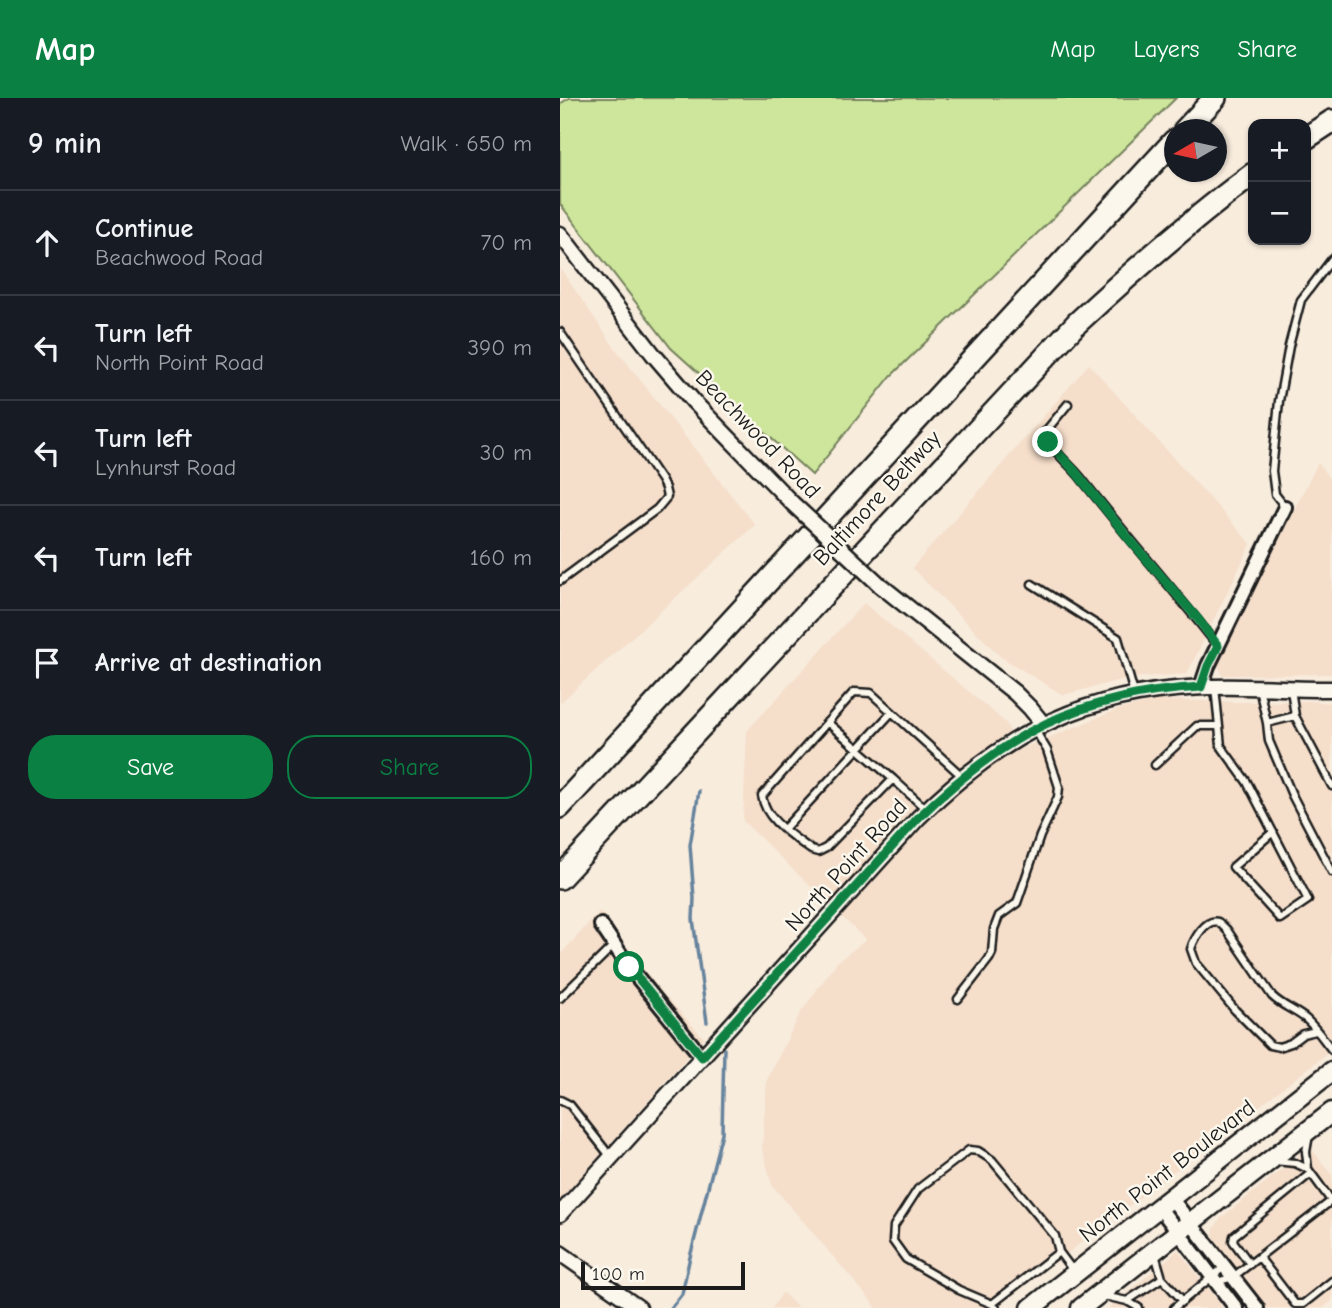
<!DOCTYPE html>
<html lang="en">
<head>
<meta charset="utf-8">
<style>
  body { margin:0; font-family:"Comic Neue",sans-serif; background:#20242c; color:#f1f3f6 }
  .controls { position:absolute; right:21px; top:21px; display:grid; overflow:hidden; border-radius:14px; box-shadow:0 2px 5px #0004 }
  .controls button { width:63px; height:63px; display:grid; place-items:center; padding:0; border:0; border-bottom:2px solid #363941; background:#171b24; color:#f1f3f6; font:35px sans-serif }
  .compass { position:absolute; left:604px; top:21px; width:63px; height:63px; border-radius:50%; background:#171b24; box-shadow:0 2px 5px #0004; rotate:261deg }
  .scale { position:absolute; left:21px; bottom:18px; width:164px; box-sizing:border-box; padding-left:7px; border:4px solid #1c1c1c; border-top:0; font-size:19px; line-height:24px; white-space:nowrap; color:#1c1c1c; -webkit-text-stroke:5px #fbf7ec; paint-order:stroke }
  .stop { position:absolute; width:21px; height:21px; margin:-16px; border:5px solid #0b8043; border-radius:50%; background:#fff }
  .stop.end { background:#0b8043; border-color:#fff; box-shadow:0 2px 7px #0008 }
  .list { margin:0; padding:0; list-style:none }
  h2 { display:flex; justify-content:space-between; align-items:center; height:91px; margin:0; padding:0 28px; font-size:30px }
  h2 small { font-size:23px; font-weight:400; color:#9ea1a6 }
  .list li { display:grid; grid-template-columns:46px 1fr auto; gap:21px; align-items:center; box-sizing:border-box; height:105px; padding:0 28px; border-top:2px solid #363941 }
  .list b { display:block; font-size:26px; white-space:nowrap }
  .list p { margin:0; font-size:23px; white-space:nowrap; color:#9ea1a6 }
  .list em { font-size:23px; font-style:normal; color:#9ea1a6 }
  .actions { display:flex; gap:14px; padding:21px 28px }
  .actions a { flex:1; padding:16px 0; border:2px solid #0b8043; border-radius:28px; text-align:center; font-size:24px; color:#0b8043 }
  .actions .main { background:#0b8043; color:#fff }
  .icon { flex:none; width:38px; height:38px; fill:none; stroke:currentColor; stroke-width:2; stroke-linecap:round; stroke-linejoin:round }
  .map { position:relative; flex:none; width:772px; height:1210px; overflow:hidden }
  header { display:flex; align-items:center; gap:42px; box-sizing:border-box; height:98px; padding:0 35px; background:#0b8043; color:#fff }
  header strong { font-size:33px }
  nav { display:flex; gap:38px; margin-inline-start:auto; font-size:24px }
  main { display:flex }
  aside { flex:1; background:#171b24 }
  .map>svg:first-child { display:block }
  .built { fill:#f5deca }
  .green { fill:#cde69b; stroke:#74815c; stroke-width:2 }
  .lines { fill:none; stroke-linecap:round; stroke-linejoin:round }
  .stream { stroke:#66839d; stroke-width:3.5 }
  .service-casing { stroke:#1c1c1c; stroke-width:11 }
  .minor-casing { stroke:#1c1c1c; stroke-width:18 }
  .tertiary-casing { stroke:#1c1c1c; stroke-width:19 }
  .secondary-casing { stroke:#1c1c1c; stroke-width:23 }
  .motorway-casing { stroke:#1c1c1c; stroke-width:26 }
  .service { stroke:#fbf7ec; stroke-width:6 }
  .minor { stroke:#fbf7ec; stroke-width:12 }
  .tertiary { stroke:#fbf7ec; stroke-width:14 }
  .secondary { stroke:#fbf7ec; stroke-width:18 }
  .motorway { stroke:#fbf7ec; stroke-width:21 }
  .tertiary-bridge-casing { stroke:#1c1c1c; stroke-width:19; stroke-linecap:butt }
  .tertiary-bridge { stroke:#fbf7ec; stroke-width:14 }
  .route { stroke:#0b8043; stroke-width:9 }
  .labels { text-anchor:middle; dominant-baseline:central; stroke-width:5; stroke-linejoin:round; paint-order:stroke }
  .street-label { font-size:23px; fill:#1c1c1c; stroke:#fbf7ec }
</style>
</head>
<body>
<header>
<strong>Map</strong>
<nav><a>Map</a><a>Layers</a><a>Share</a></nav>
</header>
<main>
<aside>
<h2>9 min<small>Walk · 650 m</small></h2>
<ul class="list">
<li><svg class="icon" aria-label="ahead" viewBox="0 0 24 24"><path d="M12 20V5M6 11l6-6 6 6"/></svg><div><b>Continue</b><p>Beachwood Road</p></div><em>70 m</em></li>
<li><svg class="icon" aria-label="left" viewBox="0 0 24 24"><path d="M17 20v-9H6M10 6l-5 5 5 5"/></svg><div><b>Turn left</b><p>North Point Road</p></div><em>390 m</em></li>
<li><svg class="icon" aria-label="left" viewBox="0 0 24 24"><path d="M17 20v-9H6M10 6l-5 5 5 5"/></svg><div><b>Turn left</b><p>Lynhurst Road</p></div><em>30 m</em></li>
<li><svg class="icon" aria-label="left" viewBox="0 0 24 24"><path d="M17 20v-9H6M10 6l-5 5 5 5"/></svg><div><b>Turn left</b></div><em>160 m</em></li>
<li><svg class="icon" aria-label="arrive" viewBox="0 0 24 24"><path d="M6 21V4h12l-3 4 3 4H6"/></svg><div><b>Arrive at destination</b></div></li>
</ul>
<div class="actions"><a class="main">Save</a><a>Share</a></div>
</aside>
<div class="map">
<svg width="772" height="1210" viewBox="0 0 772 1210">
  <rect width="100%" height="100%" fill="#f8ecdd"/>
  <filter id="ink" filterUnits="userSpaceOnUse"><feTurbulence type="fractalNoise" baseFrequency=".0143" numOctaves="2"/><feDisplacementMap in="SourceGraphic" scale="14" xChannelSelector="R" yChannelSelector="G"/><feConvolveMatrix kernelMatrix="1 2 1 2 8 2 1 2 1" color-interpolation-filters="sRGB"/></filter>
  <g filter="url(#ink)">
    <!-- built -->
    <path class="built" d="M0,170L55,250L195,427L0,605Z
      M529,266L691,446L627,576L568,580L503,597L441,559L352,470Z
      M758,365L772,385V576L662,577L657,563Z
      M304,505L446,625L458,652L557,612L600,602L678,604L748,603L772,605V952L436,1210H317L212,1087L202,1050L207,982L241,914L277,864L306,842L183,723L187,633Z
      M40,813L98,890L144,940L0,1102V857Z
      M750,1049L772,1077V1203L763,1210H706L653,1139L654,1130L661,1120Z
      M618,1152L663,1210H549Z
      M223,1194V1195L238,1210H212Z"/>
    <!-- green -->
    <path class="green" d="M9,0H616L331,278L252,377L111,250L0,106V6Z"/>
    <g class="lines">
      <!-- stream -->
      <path class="stream" d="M139,693L130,747L134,800L133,821L147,924
        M111,1210L122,1196L129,1163L162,1035L164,951"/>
      <!-- service casing -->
      <g class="service-casing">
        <path id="service" d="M0,234L101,382L105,390L107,399L97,411L0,483
          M508,306L485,334C491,353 509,365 521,380C565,437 613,490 657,547
          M725,409L715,396L712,373L719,303L729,248L741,202L772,161
          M472,486L558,540L574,595
          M655,589L661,648L687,684L748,802L720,821L673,769L713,734
          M699,590L707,625L709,643L732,697L772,774
          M731,591L735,618L772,688
          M267,624L333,681L266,750L258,754L251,752C232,737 206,723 202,698L294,594L311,595L403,679
          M707,625L735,618
          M595,667L637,628H659
          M333,681L367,712
          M224,731L332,614
          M0,900L54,847
          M398,901L429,861L432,855L434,831L439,818L457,805L480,738L498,699L499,689L487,652L475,632
          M756,933L743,936L731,945L719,949L710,947L675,912L636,865L631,851C634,841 646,820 658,824C661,826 665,830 667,832L712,898C722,908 735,912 746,921C756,930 764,942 772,952
          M0,1002L10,1007L50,1058
          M749,1037L746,1054L748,1071L772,1104
          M714,1063L735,1065L748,1071
          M699,1159L735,1206H743L772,1183
          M690,1166L673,1143L674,1138L751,1075
          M602,1180L623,1203
          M657,1184L673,1179L771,1103
          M544,1198L567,1203L602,1180L595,1156
          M567,1203L579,1210
          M432,1206L499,1154
          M436,1210L432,1206L399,1192L346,1161L333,1143L334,1128L358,1091L409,1052L418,1053L432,1062L495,1138L499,1154L514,1174
          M614,1210L664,1169"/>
      </g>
      <!-- minor casing -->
      <g class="minor-casing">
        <path id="minor" d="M641,589L648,568L725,409
          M41,827L69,869L142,959
          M611,1100L697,1210
          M599,1109L676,1210"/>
      </g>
      <!-- tertiary casing -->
      <g class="tertiary-casing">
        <path id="tertiary" d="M0,136L93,256L134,304L232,405
          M320,487L455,595L470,610L483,626
          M0,1116L358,720C433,646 509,600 616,591C668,586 720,591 772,591
          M0,1155L79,1210"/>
      </g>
      <!-- secondary casing -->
      <g class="secondary-casing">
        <path id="secondary" d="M471,1210L772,973
          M521,1210L772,1014"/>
      </g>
      <!-- motorway casing -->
      <g class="motorway-casing">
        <path id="motorway" d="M625,32L655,0
          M746,40L772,23
          M0,709L614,43
          M0,780L517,225C574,172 631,122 693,76"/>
      </g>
      <!-- service -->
      <use href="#service" class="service"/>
      <!-- minor -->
      <use href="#minor" class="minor"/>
      <!-- tertiary -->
      <use href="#tertiary" class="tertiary"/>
      <!-- secondary -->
      <use href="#secondary" class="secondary"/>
      <!-- motorway -->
      <use href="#motorway" class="motorway"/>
      <!-- tertiary-bridge casing -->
      <g class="tertiary-bridge-casing">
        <path id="tertiary-bridge" d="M232,405L320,487"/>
      </g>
      <!-- tertiary-bridge -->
      <use href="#tertiary-bridge" class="tertiary-bridge"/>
    </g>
  </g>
  <g class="lines" filter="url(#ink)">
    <!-- route -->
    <path class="route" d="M69,869L142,959L358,720C444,636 519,596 641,589L648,568L658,548L638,521L570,442L514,372L488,344"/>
  </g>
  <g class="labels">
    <!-- street labels -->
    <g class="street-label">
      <text transform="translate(198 336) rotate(46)">Beachwood Road</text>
      <text transform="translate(317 400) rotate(-47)">Baltimore Beltway</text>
      <text transform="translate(286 767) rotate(-48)">North Point Road</text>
      <text transform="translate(607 1073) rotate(-38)">North Point Boulevard</text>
    </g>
  </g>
</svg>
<div class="controls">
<button>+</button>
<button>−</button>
</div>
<svg class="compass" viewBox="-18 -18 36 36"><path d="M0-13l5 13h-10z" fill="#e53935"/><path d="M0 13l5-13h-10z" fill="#9ea1a6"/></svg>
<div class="scale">100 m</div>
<div class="stop" style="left:69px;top:869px"></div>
<div class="stop end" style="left:488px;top:344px"></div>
</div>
</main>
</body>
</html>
